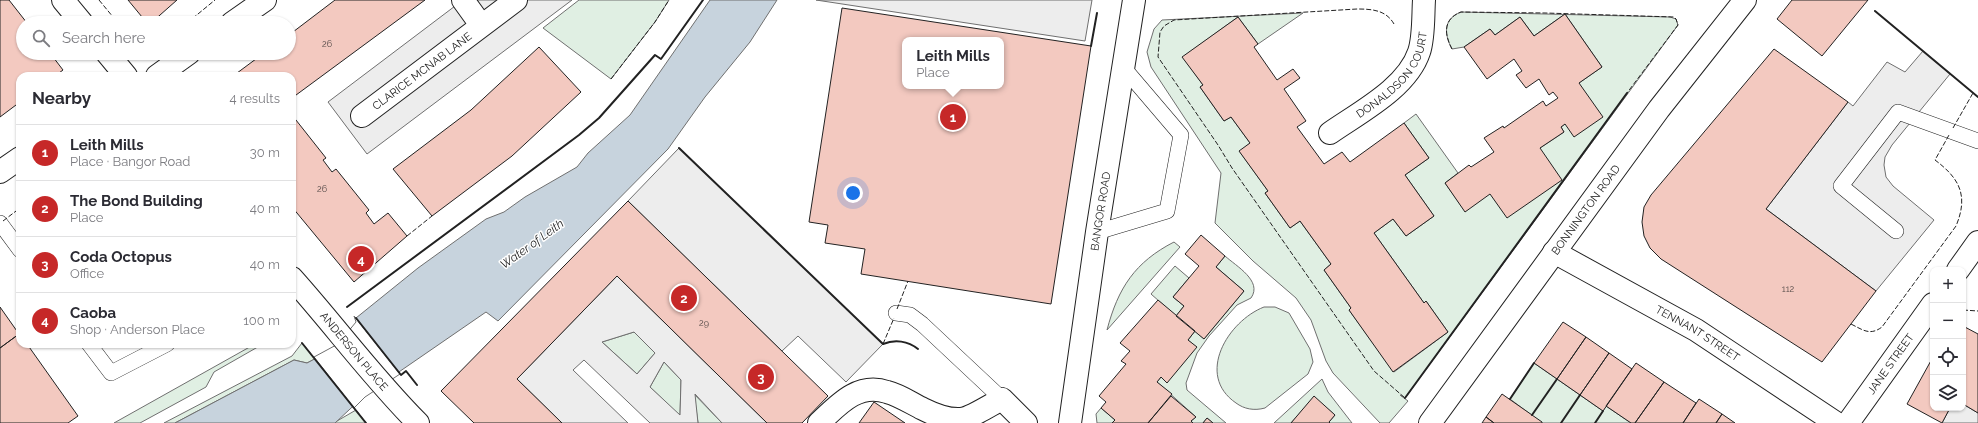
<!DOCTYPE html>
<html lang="en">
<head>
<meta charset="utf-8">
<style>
  body { margin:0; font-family:Raleway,sans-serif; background:#f7f7f7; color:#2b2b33 }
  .controls { position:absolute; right:12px; bottom:12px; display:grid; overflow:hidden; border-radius:8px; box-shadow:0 1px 3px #0004 }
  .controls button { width:36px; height:36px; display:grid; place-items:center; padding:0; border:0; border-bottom:1px solid #e1e1e2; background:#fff; color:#2b2b33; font:20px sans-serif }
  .you { position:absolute; left:853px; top:193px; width:14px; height:14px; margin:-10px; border:3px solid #fff; border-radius:50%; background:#1a73e8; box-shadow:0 0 0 6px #1a73e833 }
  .badge { display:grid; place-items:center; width:26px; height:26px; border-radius:50%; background:#c62828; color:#fff; font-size:13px; font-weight:700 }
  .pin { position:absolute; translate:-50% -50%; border:2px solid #fff; box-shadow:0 1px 4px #0006 }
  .popup { position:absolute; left:902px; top:37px; width:102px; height:52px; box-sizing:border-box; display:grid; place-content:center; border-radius:8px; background:#fff; filter:drop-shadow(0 1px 3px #0005); font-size:13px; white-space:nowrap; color:#7c7c81 }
  .popup b { font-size:15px; color:#2b2b33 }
  .popup::after { content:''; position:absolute; left:50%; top:100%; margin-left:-8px; border:8px solid transparent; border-top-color:#fff }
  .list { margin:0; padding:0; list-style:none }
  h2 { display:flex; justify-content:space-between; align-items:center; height:52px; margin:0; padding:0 16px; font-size:17px }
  h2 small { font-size:13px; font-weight:400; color:#7c7c81 }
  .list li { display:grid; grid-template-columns:26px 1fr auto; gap:12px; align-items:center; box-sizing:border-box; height:56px; padding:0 16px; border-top:1px solid #e1e1e2 }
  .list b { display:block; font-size:15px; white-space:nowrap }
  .list p { margin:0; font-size:13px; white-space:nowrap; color:#7c7c81 }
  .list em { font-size:13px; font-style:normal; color:#7c7c81 }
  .icon { flex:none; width:22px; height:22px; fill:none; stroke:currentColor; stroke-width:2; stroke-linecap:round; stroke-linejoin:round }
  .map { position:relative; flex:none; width:1978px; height:423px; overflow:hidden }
  .search { position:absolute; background:#fff; box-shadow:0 1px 3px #0004; left:16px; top:16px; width:280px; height:44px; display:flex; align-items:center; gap:10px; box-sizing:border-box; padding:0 14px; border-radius:22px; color:#7c7c81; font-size:15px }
  .panel { position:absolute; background:#fff; box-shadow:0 1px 3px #0004; left:16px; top:72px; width:280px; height:276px; border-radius:12px }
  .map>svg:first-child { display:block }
  .green { fill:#e0efe3; stroke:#6f6f6f }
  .parking { fill:#ededed; stroke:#6f6f6f; fill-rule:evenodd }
  .water { fill:#c7d3dd; stroke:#6f6f6f }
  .pier { fill:#fff; stroke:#6f6f6f }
  .building { fill:#f3c9c0; stroke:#222; fill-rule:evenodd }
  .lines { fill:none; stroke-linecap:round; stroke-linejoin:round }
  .lane-casing { stroke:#222; stroke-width:16 }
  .street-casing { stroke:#222; stroke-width:24 }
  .secondary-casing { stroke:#222; stroke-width:24 }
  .lane { stroke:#fff; stroke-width:15 }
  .street { stroke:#fff; stroke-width:22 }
  .secondary { stroke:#fff; stroke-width:22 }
  .fence { stroke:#222; stroke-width:1; stroke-dasharray:5 2; stroke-linecap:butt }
  .wall { stroke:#222; stroke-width:2 }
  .labels { text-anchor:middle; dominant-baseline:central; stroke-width:3; stroke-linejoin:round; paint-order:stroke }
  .number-label { font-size:9px; fill:#564c4a }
  .street-label { font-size:11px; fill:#222; stroke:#fff }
  .water-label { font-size:12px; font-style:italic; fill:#222; stroke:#fff }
</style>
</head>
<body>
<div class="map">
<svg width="1978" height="423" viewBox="0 0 1978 423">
  <rect width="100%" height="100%" fill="#fff"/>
  <!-- green -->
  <path class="green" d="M579,0H669L655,22L611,79L543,28Z
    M1461,12L1670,17L1676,19L1678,25L1405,398L1400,395L1408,401L1389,423H1380L1333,373L1326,361L1311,320L1296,298L1253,261L1215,223L1221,173L1151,67L1147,52L1154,29L1162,20L1303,13L1258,44L1238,17L1183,57L1203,85L1200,87L1224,121L1231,117L1250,143L1240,152L1268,191L1265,193L1290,228L1300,221L1331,264L1324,270L1351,308L1349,310L1394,372L1448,332L1426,301L1424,303L1374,233L1393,219L1406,236L1434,216L1405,175L1429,158L1404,123L1416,114L1458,173L1445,183L1465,211L1540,148L1564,132L1561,127L1565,124L1579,83L1602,67L1565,14L1534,36L1520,17L1495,35L1490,29L1464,47L1452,49C1444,34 1443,19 1461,12Z
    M1174,242L1180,247L1107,330C1118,288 1135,262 1174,242Z
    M1225,256C1236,266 1263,281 1251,298L1237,305L1209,336L1197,353L1186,383L1187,390L1226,423H1213L1207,418L1203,423H1193L1191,421L1196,417L1157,382L1161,377L1167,382L1196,347L1188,340L1195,331L1204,339L1244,291L1216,267Z
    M1175,266L1189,278L1173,297L1184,306L1176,316L1151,294Z
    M1264,307H1275L1289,313L1310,349L1313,362L1308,374L1265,408C1254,411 1244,409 1236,403C1195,375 1228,321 1264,307Z
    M634,332L655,353L637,374L602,342Z
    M302,343L315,359L307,363L294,360L175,423H164L292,356Z
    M255,344H263L214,372L206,387L140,423H114Z
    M664,362L681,380L680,416L650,387Z
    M1534,363L1603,411L1606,406L1631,423H1542L1510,399Z
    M1322,379L1328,392L1352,423H1330L1329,422L1335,415L1314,397L1291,423H1274Z
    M694,394L722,423H698Z
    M1101,408L1115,420L1112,423H1097L1096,414Z
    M356,410L366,423H335L337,421Z"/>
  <!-- parking -->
  <path class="parking" d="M463,0H572L367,154L328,102Z
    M816,0H1092L1085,41Z
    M1923,51L1950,74L1892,145L1885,157L1884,165L1886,177L1893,186L1934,220L1876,291L1766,209L1848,102L1853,106L1887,62L1905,72Z
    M679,148L883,344L846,382L798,336L782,351L628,201Z
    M617,276L666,324L767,423H722L695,394L698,423H650L584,360L573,370L628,423H562L517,379ZM634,332L655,353L637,374L602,342ZM664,362L681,380L680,415L650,387Z
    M1963,404L1978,413V423H1942L1950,408H1963Z"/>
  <!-- water -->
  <path class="water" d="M710,0H777L750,42L705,97L668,149L498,321L486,312L364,396L335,423H175L294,360L307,363L339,346L358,323L356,318L418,268L486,219L504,212L525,197L577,167L588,153L630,115Z"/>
  <!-- pier -->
  <path class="pier" d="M354,316L400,374L365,397L354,408L314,357L338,344L356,322Z"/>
  <!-- building -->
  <path class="building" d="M0,0H9L27,23H23V53H50L63,70L55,76H20V102L0,117Z
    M128,0H177L151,23H147Z
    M335,0H425L292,98V76H233L264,53H289V35Z
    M1792,0H1868L1822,56L1777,19Z
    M842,8L1091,46L1051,304L861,274L865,249L825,243L828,225L809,222ZM905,40H1001V86H905Z
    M1565,14L1602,67L1579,83L1603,117L1574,137L1565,124L1561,127L1564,132L1540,148L1562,180L1507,218L1490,194L1465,212L1445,183L1469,165L1471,167L1494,152L1484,138L1503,126L1504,128L1543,101L1546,106L1558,98L1553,92L1549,95L1539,79L1526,88L1516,75L1522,71L1514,59L1487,79L1464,47L1490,29L1495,35L1520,17L1534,36Z
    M1238,17L1258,44L1254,47L1277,80L1293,69L1300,78L1284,89L1306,121L1297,127L1324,164L1342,152L1350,162L1404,123L1429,158L1405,175L1434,216L1406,236L1393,219L1374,233L1424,303L1426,301L1448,332L1393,372L1349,310L1351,308L1324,270L1331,264L1300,221L1290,228L1265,193L1268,191L1239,151L1250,143L1231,117L1224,121L1200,87L1203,85L1182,57Z
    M539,47L581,92L512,156L432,216L393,169L471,110Z
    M1774,49L1848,102L1766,209L1876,291L1822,362L1661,259L1650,248L1644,236L1642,222L1644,207L1651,195Z
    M292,115L326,158L323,160L332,172L336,169L369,210L366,213L374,224L388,213L407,236L354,282L292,207Z
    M628,201L828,396L802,423H767L617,276L517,379L562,423H474L441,391Z
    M1201,235L1225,256L1216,267L1244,291L1204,339L1176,316L1184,306L1173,297L1199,266L1185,254Z
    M1158,300L1195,331L1188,340L1197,347L1167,383L1161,377L1157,382L1172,394L1148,423H1112L1115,420L1101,408L1106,402L1099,396L1126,364L1121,361L1130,351L1120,343Z
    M0,307L19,334L0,348Z
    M1563,322L1586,337L1557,379L1534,363Z
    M1963,326L1978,334V413L1963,404Z
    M19,334L20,344H27L78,416L68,423H0V348Z
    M1586,337L1609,353L1580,395L1557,379Z
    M1609,353L1632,369L1603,411L1580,395Z
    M1933,357V408H1950L1942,423L1907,404Z
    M1636,363L1664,382L1635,423H1631L1606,406Z
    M1664,382L1696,403L1683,423H1635Z
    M1502,394L1542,422V423H1494L1486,417Z
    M1171,396L1196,417L1191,421L1193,423H1148Z
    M1314,396L1335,415L1329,422L1330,423H1291Z
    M1699,399L1722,414L1716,423H1683Z
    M874,402L905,423H859Z
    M1722,414L1735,423H1716Z
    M1486,417L1494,423H1482Z
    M1207,418L1213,423H1203Z"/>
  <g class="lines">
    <!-- lane casing -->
    <g class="lane-casing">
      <path id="lane" d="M0,223L20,250
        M1896,231L1841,186L1898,112L1978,141
        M1097,232L1167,211L1181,135L1123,67
        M896,313L910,315L922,324L1002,399
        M89,344L111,373L167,344"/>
    </g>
    <!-- street casing -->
    <g class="street-casing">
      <g id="street">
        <path d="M63,0L82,23"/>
        <path d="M463,0L481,25"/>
        <path d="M232,23L265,0"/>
        <path d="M107,53L126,76"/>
        <path d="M157,76L189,53"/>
        <path id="s1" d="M362,116L516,0"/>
        <path id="s2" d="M1330,133C1360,112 1407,88 1419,52C1424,38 1423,15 1424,0"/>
        <path d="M0,172L20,158"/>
        <path id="s3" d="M1554,252L1696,330L1836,423"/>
        <path d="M1958,270L1978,242"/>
        <path id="s4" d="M292,278C335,326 373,378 418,423"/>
        <path d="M819,423C838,405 858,382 887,392C899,395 911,403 923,409C935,415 947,420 961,419C971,418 992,404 1002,399L1026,423"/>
        <path id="s5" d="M1070,423L1097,232L1134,0"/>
        <path id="s6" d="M1848,423L1933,304"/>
      </g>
    </g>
    <!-- secondary casing -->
    <g class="secondary-casing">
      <g id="secondary">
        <path id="s7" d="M1430,423L1659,109L1745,0"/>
      </g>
    </g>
    <!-- lane -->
    <use href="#lane" class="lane"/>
    <!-- street -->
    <use href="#street" class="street"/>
    <!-- secondary -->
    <use href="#secondary" class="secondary"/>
    <!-- fence -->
    <path class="fence" d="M99,0L118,23
      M187,23L215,0
      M1394,24C1386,10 1372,9 1357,9L1174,20L1164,26L1160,32L1158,57L1218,145L1232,168L1374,371L1405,398
      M1452,49C1444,34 1443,19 1461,12L1545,13L1674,17L1676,19L1678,25L1627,93
      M611,79L655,22L669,0
      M1953,128L1973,93
      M3,221L20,208
      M407,236L432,216
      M897,309L908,281
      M1963,310L1978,311
      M1851,324C1863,330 1870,336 1882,327L1956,226C1969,195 1959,178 1935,160L1949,135
      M883,344L894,318"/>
    <!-- wall -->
    <path class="wall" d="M1875,11L1978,97
      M1091,46L1097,13
      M679,148L883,344C895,339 908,341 918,349
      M347,307L579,135L599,118L655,55L661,59L703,0
      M356,318L401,375L406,371L417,385
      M302,343L366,423
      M1405,398L1627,93
      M1510,399L1534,363
      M1532,415L1557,379
      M1561,423L1580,395
      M1595,423L1603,411"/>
  </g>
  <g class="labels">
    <!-- number labels -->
    <g class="number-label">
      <text x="327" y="44">26</text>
      <text x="322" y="189">26</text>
      <text x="1788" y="289">112</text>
      <text x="704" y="323">29</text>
    </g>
    <!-- street labels -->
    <g class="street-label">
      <text stroke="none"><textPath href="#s1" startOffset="75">CLARICE MCNAB LANE</textPath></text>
      <text stroke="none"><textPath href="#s2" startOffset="88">DONALDSON COURT</textPath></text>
      <text stroke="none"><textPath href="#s7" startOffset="264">BONNINGTON ROAD</textPath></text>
      <text stroke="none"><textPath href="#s5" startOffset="214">BANGOR ROAD</textPath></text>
      <text stroke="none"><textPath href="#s3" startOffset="165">TENNANT STREET</textPath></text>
      <text stroke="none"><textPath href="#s4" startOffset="96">ANDERSON PLACE</textPath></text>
      <text stroke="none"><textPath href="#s6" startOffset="73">JANE STREET</textPath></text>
    </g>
    <!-- water labels -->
    <g class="water-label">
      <text transform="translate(532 244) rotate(-36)">Water of Leith</text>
    </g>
  </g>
</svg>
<div class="controls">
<button>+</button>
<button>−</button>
<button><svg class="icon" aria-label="locate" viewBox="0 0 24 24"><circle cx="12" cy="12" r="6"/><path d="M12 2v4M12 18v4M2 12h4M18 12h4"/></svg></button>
<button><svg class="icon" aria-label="layers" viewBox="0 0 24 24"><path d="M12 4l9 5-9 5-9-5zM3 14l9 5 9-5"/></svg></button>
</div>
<div class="you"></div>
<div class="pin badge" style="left:953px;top:117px">1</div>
<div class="popup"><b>Leith Mills</b>Place</div>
<div class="pin badge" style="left:684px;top:298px">2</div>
<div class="pin badge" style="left:761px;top:377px">3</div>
<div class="pin badge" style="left:361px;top:259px">4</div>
<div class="search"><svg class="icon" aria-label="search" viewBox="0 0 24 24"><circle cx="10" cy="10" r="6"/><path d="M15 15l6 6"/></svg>Search here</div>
<section class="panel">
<h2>Nearby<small>4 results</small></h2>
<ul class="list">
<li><span class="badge">1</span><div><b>Leith Mills</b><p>Place · Bangor Road</p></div><em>30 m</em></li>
<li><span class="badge">2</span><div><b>The Bond Building</b><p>Place</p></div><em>40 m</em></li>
<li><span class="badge">3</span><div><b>Coda Octopus</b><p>Office</p></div><em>40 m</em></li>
<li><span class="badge">4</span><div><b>Caoba</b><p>Shop · Anderson Place</p></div><em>100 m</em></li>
</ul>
</section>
</div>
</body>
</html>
